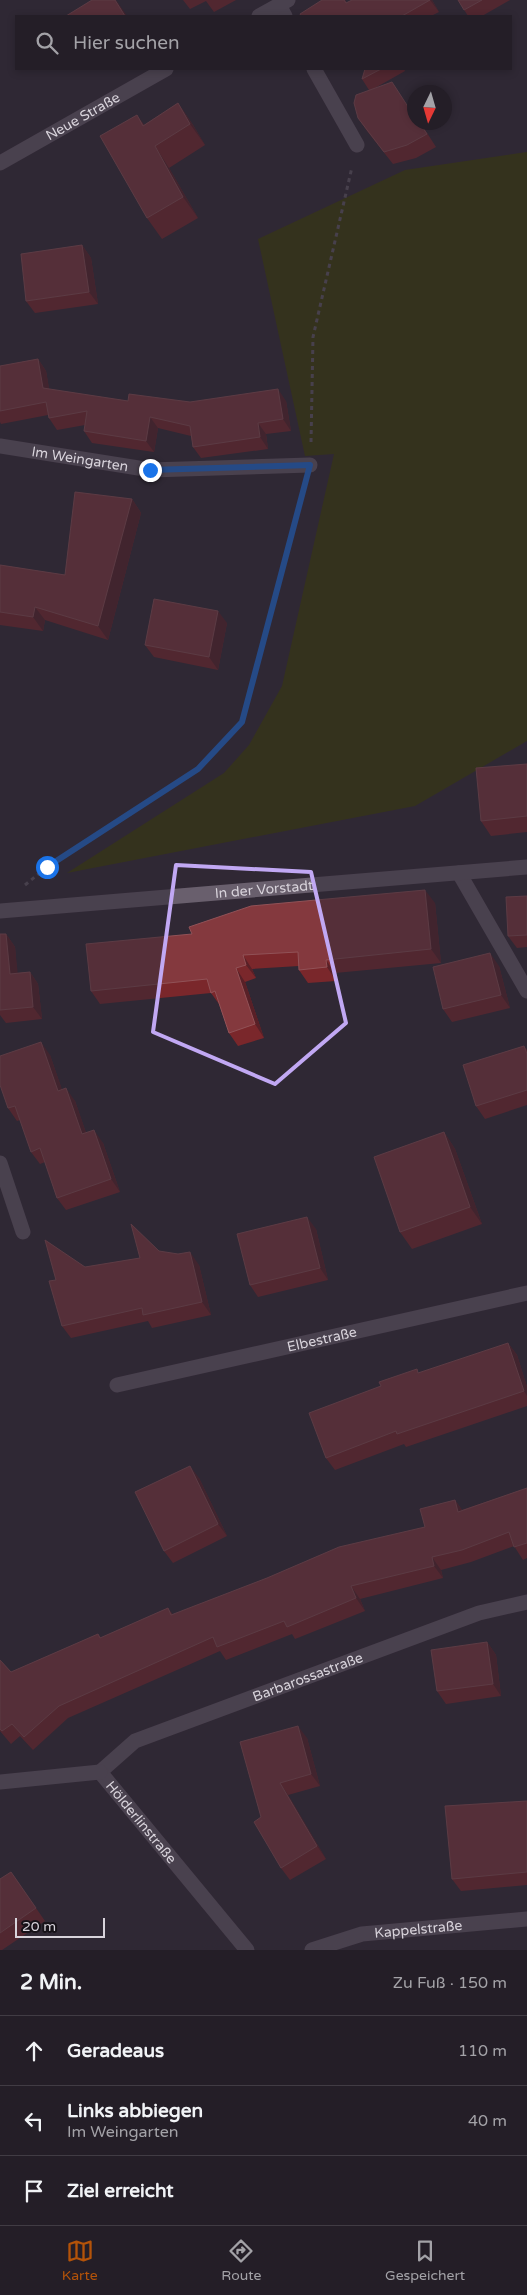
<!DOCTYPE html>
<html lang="de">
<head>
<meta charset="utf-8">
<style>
  body { margin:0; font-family:"Varela Round",sans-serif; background:#302b33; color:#f1f3f6 }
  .compass { position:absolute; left:407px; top:85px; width:45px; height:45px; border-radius:50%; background:#241e27; box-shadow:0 2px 8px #0003; rotate:185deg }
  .scale { position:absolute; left:15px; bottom:12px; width:90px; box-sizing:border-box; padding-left:5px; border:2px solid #d8d3db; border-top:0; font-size:14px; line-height:18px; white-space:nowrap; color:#d8d3db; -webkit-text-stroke:4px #161218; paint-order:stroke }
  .stop { position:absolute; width:15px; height:15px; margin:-11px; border:4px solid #1a73e8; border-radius:50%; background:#fff }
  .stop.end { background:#1a73e8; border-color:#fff; box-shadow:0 1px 5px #0008 }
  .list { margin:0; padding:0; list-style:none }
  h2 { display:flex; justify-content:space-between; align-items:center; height:65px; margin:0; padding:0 20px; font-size:21px }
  h2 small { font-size:16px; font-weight:400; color:#a3a2a7 }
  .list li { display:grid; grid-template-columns:32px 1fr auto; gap:15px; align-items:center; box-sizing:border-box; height:70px; padding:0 20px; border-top:1px solid #413c44 }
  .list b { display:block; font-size:19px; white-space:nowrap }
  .list p { margin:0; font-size:16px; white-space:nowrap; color:#a3a2a7 }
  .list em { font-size:16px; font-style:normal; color:#a3a2a7 }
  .icon { flex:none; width:28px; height:28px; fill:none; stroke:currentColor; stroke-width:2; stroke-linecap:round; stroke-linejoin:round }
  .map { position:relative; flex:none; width:527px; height:1950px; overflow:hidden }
  .search { position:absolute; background:#241e27; box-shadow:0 2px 8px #0003; left:15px; right:15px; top:15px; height:55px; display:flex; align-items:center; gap:12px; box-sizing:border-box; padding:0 18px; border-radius:0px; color:#a3a2a7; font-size:19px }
  .sheet { height:275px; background:#241e27 }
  nav { display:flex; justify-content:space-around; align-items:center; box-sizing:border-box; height:70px; border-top:1px solid #413c44; background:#241e27; font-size:14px; color:#a3a2a7 }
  nav a { display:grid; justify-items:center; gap:2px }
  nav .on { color:#b45309 }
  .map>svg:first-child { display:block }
  .green { fill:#3b3f00 }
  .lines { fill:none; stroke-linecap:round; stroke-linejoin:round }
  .path { stroke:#655e69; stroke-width:3; stroke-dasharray:4 4; stroke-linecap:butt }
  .service { stroke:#695f6d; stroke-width:15 }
  .minor { stroke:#695f6d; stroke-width:15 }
  .tertiary { stroke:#695f6d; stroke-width:15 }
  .wall { fill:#7a272b }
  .shaded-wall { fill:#582027 }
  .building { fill:#84393e; stroke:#915257 }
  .route { stroke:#1a73e8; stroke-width:6 }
  .marked { fill:none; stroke:#c1a8f3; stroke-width:4; stroke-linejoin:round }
  .labels { text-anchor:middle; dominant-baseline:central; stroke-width:5; stroke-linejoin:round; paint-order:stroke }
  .street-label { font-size:14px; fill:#d8d3db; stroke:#161218 }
</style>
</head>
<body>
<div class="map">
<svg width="527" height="1950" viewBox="0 0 527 1950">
  <rect width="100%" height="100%" fill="#302834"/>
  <!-- green -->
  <path class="green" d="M527,152V741L415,806L67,873L224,773L249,745L282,686L334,454L305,456L258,239L405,170Z"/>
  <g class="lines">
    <!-- path -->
    <path class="path" d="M311,442L313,337L352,167
      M25,885L47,867L197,769L242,722L304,487"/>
    <!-- service -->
    <path class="service" d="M279,5L285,16
      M314,69L357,145
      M459,873L527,991
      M0,1163L23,1232"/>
    <!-- minor -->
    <g class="minor">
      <path id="s1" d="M0,446L151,470L310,465"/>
      <path id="s2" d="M117,1385L527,1293"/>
      <path id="s3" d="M100,1772L135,1741L479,1613L527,1602"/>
      <path id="s4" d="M100,1772L247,1950"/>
      <path d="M0,1782L100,1772"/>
      <path id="s5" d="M312,1950L362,1934L527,1919"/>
    </g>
    <!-- tertiary -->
    <g class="tertiary">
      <path d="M259,16L288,0"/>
      <path id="s6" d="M0,163L166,69"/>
      <path id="s7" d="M0,911L527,867"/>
    </g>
  </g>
  <!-- wall -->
  <path class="wall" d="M183,0H236L214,12L206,1L190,9Z
    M322,0H345L347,3L352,0H432L439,12L431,16H301Z
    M458,0H510L482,16H468Z
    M365,69H404L405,71L375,88L414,122H420L436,147L416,158L393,164L367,131L358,118L369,90L362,79Z
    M178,103L193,125L205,145L169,168L198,218L162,239L147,218L137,115L144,125Z
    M82,245L91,258L98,304L35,313L26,301Z
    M38,359L46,371L49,389L128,401L190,402L286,401L291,431L266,434L268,449L201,458L193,447L191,436L158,428L154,452L92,443L84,431L85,425L57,430L49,418L48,415L1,424L0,422V366Z
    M132,499L141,513L108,640L45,620L43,631L0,625V565L65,575Z
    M227,623L218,670L154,657L145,645Z
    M527,764V832L491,836L481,821Z
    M527,896V947L517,948L508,936Z
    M435,903L441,963L335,973L336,981L308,983L299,970V966L252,969L256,978L245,982L264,1038L238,1046L229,1033L219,1004L211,993L100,1004L91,991L192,934Z
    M0,934H6L15,947L17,973L30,972L38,984L42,1019L6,1023L0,1015Z
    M499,966L510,1008L452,1022L443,1009Z
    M524,1046L527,1050V1105L485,1119L476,1106Z
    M50,1055L62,1090L75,1101L86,1133L103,1143L120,1192L66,1210L57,1198L45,1162L40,1164L31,1152L20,1120L17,1121L8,1108Z
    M444,1132L455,1149L482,1224L412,1249L400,1232Z
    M316,1229L328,1280L258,1297L250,1285Z
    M159,1251L199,1265L211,1315L152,1328L148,1321L71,1338L62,1326L56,1280L85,1267L140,1258Z
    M508,1343L517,1355L527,1387V1406L406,1447L404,1444L335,1470L326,1458L381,1386Z
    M199,1478L227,1536L173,1563L164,1551Z
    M527,1488V1558L523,1560L514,1546L471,1562L441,1570L443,1578L360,1599L365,1611L295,1639L292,1634L226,1660L220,1651L68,1718L33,1750L20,1736L11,1744L0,1731V1660L11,1672L98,1634L101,1638L168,1608L173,1615L425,1527L455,1500L462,1510Z
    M487,1642L496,1655L501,1696L446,1704L437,1691Z
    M307,1738L320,1786L288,1795L326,1859L290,1880L281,1868L261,1817L240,1742Z
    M527,1801V1885L461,1891L452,1879Z
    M11,1872L45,1921L2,1950H0V1879Z"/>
  <!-- shaded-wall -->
  <path class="shaded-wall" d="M115,0H116L127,16H125Z
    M430,0H432L439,12Z
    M178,103L193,125L205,145L190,124Z
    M155,146L169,168L198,218L183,197Z
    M82,245L91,258L98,304L89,292Z
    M38,359L46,371L51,399L43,388Z
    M278,389L286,401L291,431L283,419Z
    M150,417L158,428L154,452L146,441Z
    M258,423L266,434L268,449L260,437Z
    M132,499L141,513L108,640L98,626Z
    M35,607L45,620L43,631L33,617Z
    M218,611L227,623L218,670L209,657Z
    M425,890L435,903L441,963L431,949Z
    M6,934L15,947L19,986L10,974Z
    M490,953L499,966L510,1008L501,995Z
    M243,955L252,969L256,978L246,965Z
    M326,960L335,973L336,981L327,967Z
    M236,968L245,982L264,1038L255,1024Z
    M30,972L38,984L42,1019L33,1007Z
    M41,1042L50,1055L67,1104L58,1091Z
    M66,1088L75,1101L91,1147L82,1134Z
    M94,1130L103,1143L120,1192L111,1179Z
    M444,1132L455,1149L482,1224L470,1207Z
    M307,1217L316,1229L328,1280L320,1268Z
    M190,1252L199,1265L211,1315L202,1302Z
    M508,1343L517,1355L527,1387V1396L524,1391Z
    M190,1466L199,1478L227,1536L218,1524Z
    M455,1500L464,1513L458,1512Z
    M432,1557L441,1570L443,1578L434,1566Z
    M351,1586L360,1599L365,1611L356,1598Z
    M487,1642L496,1655L501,1696L493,1684Z
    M298,1726L307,1738L320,1786L311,1774Z
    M280,1783L288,1795L326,1859L317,1846Z"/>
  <!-- building -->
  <path class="building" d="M92,0H115L125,16H66Z
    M322,0H344L346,3L352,0H430L402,16H301L300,14Z
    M458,0H482L464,10Z
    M365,69H381L362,79Z
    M392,82L414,116V122H419L427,134L407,145L384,152L358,118L354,103L356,95Z
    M178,103L190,124L155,146L183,197L147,218L100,136L137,115L143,126Z
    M82,245L89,292L26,301L21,254Z
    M38,359L43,388L128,401L129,394L190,402L278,389L283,419L258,423L260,437L193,447L190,426L150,417L146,441L84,431L87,411L49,418L46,402L0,411V366Z
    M75,492L132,499L98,626L35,607L33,617L0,612V565L65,575Z
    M154,599L218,611L209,657L145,645Z
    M527,764V816L481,821L476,768Z
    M425,890L431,949L326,960L327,967L299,970L298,952L243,955L246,965L236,968L255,1024L229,1033L215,991L211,993L207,979L91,991L86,944L192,934L189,927L251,906Z
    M527,896V935L508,936L506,897Z
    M0,934H6L10,974L30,972L33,1007L0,1010Z
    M490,953L501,995L443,1009L433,967Z
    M41,1042L58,1091L66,1088L82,1134L94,1130L111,1179L57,1198L40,1148L31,1152L15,1106L8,1108L0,1085V1056Z
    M524,1046L527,1054V1090L476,1106L463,1065Z
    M444,1132L470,1207L400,1232L374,1157Z
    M307,1217L320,1268L250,1285L237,1234Z
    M131,1224L159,1251L178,1254L190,1252L202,1302L143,1315L142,1308L62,1326L49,1281L56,1280L45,1240L85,1267L140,1258Z
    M508,1343L524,1391L397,1434L396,1431L326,1458L309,1413L381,1386L379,1382L417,1369L418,1373Z
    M190,1466L218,1524L164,1551L135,1492Z
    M527,1488V1543L514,1547L509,1532L462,1550L432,1557L434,1566L351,1586L356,1598L287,1627L284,1621L217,1647L213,1637L59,1706L24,1737L12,1724L2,1731L0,1729V1660L11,1672L98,1634L100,1638L168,1608L171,1615L267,1578L339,1547L425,1527L420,1509L455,1500L458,1512Z
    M487,1642L493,1684L437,1691L431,1650Z
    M298,1726L311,1774L280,1783L317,1846L281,1868L254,1822L261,1817L240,1742Z
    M527,1801V1872L452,1879L445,1806Z
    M11,1872L36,1908L0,1933V1879Z"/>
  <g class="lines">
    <!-- route -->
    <path class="route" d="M47,867L198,769L242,722L310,465L150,470"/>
  </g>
  <!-- marked area -->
  <path d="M0 0H527V1950H0ZM176,865L311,872L346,1023L275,1084L153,1032Z" fill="#302834" fill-opacity=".55" fill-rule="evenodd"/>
  <path class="marked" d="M176,865L311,872L346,1023L275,1084L153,1032Z"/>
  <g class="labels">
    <!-- street labels -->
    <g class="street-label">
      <text stroke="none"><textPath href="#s6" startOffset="95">Neue Straße</textPath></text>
      <text stroke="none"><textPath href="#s1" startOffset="81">Im Weingarten</textPath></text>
      <text stroke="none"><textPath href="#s7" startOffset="265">In der Vorstadt</textPath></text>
      <text stroke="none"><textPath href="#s2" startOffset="210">Elbestraße</textPath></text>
      <text stroke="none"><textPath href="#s3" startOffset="231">Barbarossastraße</textPath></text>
      <text stroke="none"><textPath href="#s4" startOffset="65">Hölderlinstraße</textPath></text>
      <text stroke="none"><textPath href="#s5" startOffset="109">Kappelstraße</textPath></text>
    </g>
  </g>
</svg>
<svg class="compass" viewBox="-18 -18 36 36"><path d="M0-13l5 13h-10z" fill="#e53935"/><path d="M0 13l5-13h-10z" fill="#a3a2a7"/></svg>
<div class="scale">20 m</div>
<div class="stop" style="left:47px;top:867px"></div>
<div class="stop end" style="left:150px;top:470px"></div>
<div class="search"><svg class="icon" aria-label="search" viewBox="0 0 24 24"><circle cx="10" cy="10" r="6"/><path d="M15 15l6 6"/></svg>Hier suchen</div>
</div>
<section class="sheet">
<h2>2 Min.<small>Zu Fuß · 150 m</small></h2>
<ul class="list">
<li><svg class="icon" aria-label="ahead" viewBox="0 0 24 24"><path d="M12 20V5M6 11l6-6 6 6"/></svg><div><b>Geradeaus</b></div><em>110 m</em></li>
<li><svg class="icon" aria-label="left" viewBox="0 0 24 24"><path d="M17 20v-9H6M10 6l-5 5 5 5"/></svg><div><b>Links abbiegen</b><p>Im Weingarten</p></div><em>40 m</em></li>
<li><svg class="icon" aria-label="arrive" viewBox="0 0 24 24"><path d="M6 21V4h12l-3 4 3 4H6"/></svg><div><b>Ziel erreicht</b></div></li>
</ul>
</section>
<nav>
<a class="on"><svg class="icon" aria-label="map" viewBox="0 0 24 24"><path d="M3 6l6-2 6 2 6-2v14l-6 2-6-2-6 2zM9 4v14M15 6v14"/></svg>Karte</a>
<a><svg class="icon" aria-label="directions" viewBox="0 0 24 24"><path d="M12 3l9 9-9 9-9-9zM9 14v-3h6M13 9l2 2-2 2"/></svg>Route</a>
<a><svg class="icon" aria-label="saved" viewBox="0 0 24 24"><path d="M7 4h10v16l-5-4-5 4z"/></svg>Gespeichert</a>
</nav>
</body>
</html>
